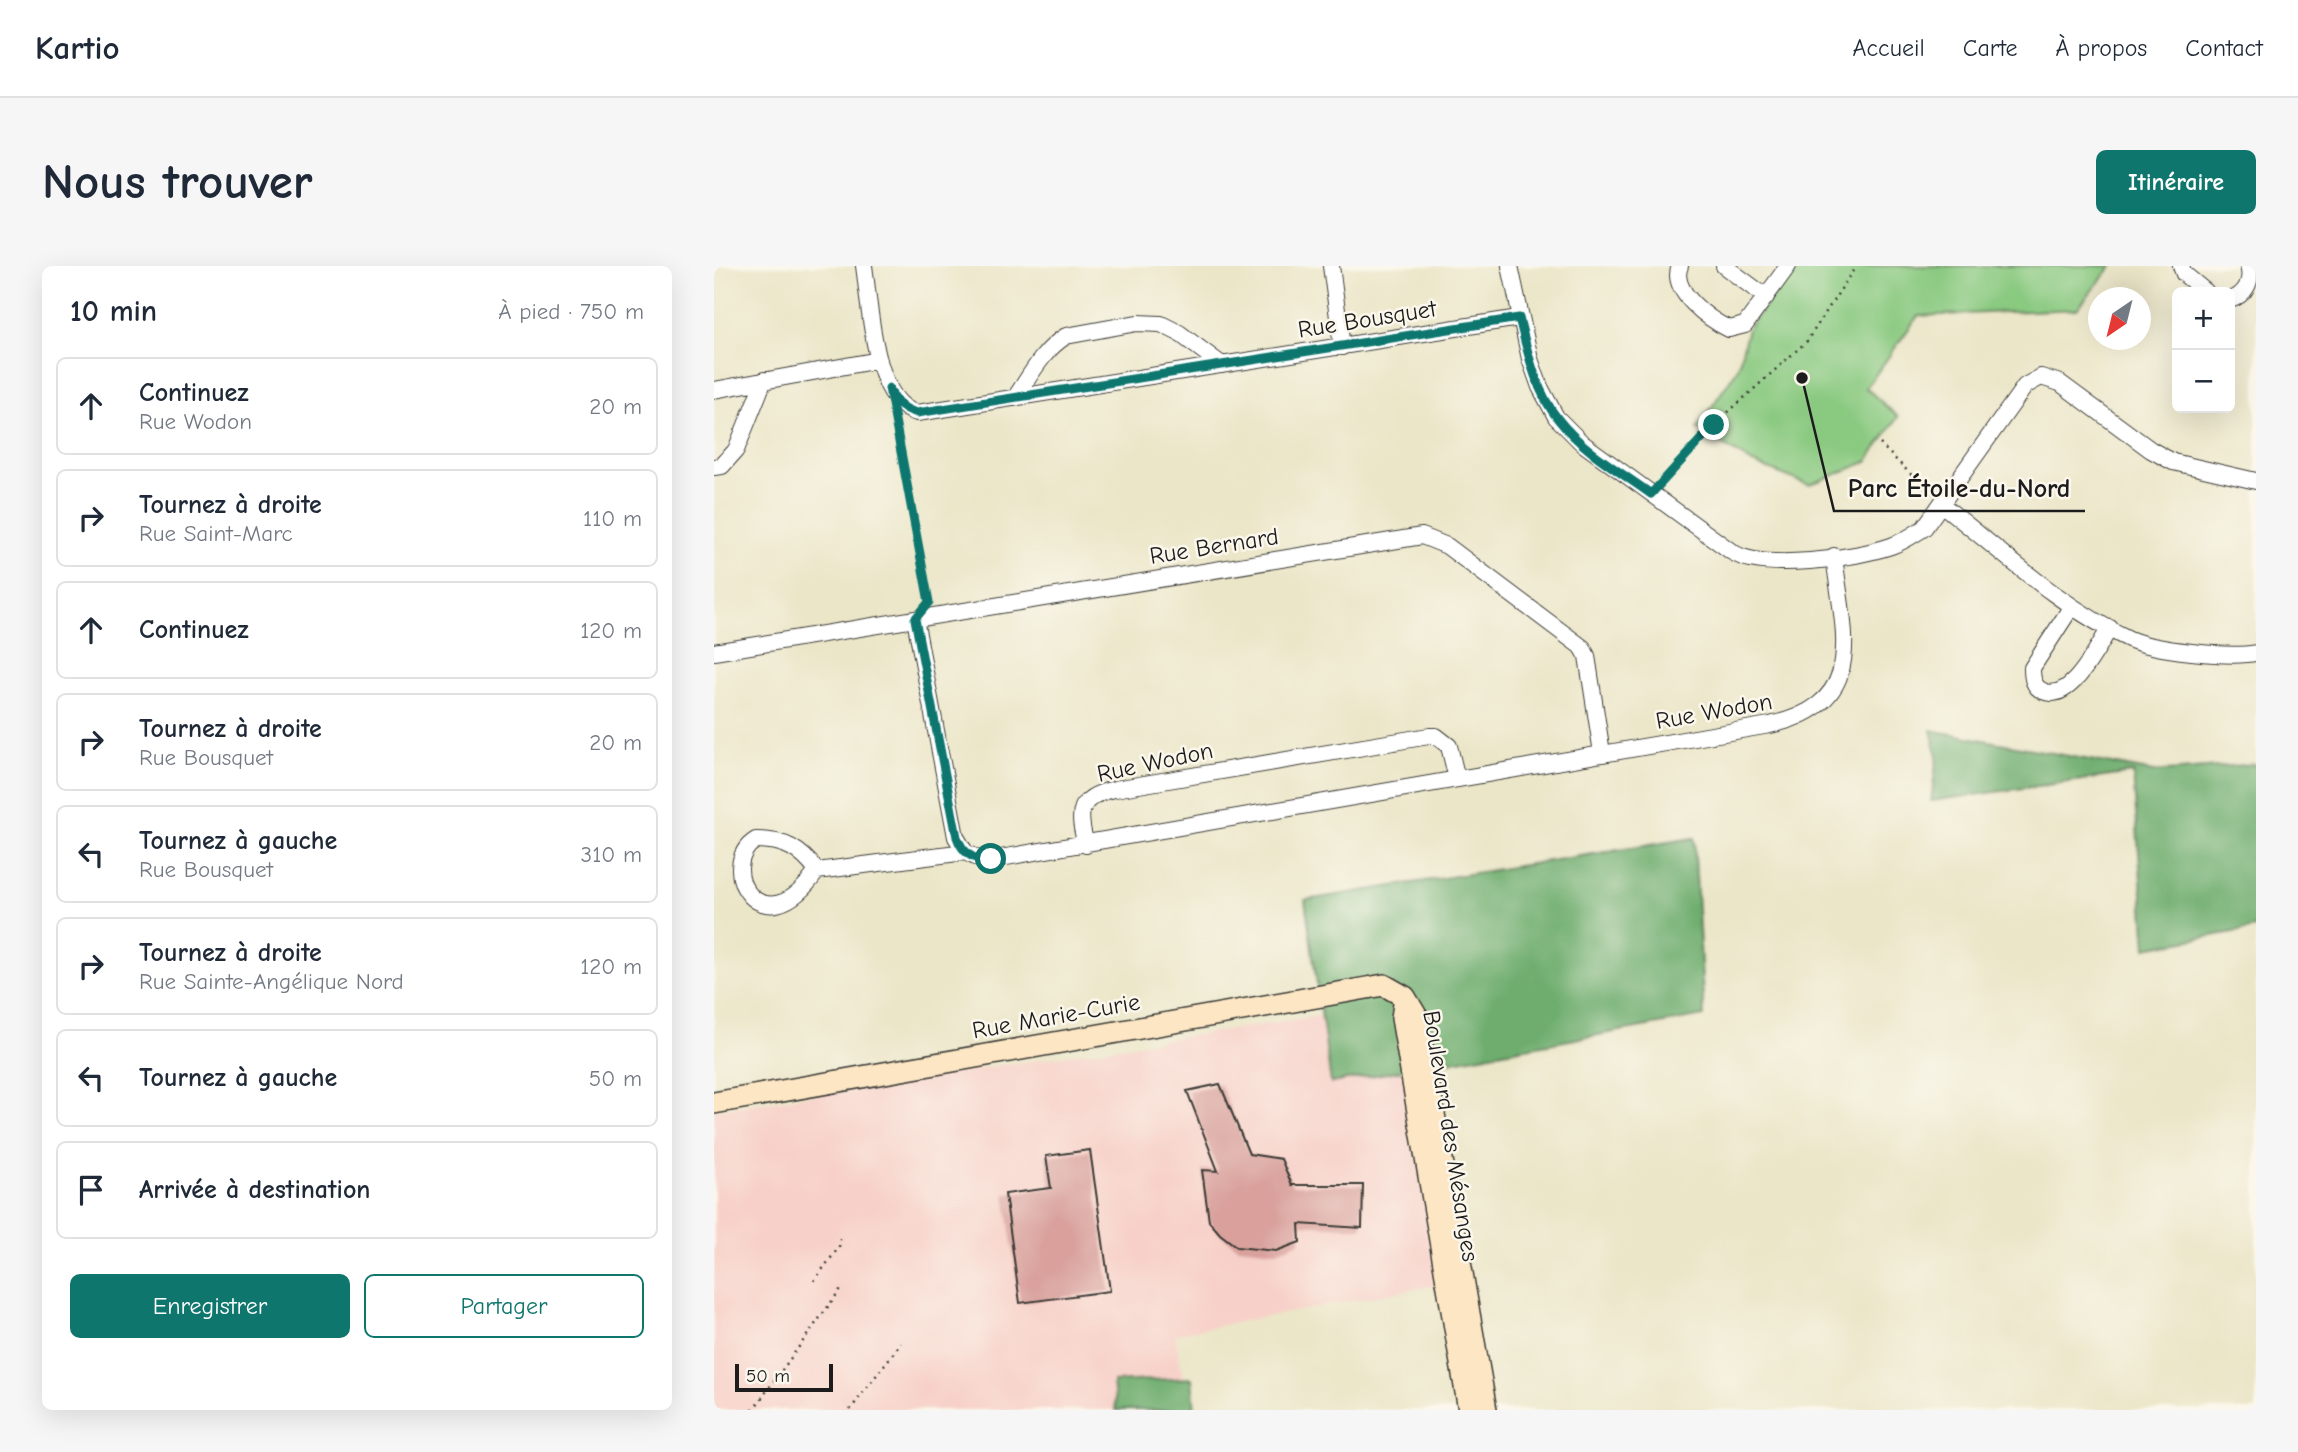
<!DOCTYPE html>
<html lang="fr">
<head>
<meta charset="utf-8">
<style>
  body { margin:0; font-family:"Comic Neue",sans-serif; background:#f6f6f7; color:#1f2937 }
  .controls { position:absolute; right:21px; top:21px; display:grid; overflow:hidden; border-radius:10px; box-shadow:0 7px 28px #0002 }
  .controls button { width:63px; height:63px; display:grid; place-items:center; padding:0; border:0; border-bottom:2px solid #e0e1e3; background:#fff; color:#1f2937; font:35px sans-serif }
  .compass { position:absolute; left:1374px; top:21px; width:63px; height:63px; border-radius:50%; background:#fff; box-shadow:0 7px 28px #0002; rotate:215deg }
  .scale { position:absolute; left:21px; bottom:18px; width:98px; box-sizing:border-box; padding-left:7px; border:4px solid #1c1c1c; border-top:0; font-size:19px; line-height:24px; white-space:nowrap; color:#1c1c1c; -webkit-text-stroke:5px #fbf7ec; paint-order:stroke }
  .stop { position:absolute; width:21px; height:21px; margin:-16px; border:5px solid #0f766e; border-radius:50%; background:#fff }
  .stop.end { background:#0f766e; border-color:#fff; box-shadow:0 2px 7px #0008 }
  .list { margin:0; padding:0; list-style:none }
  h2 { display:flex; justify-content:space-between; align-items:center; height:91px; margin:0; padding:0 28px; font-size:30px }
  h2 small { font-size:23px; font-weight:400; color:#747a83 }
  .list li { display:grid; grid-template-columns:46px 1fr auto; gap:21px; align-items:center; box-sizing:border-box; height:98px; margin:0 14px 14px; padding:0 14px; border:2px solid #e0e1e3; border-radius:10px }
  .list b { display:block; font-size:26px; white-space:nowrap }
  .list p { margin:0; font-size:23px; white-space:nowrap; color:#747a83 }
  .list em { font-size:23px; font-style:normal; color:#747a83 }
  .actions { display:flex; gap:14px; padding:21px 28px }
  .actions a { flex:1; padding:16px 0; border:2px solid #0f766e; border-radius:10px; text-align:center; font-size:24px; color:#0f766e }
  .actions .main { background:#0f766e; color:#fff }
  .icon { flex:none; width:38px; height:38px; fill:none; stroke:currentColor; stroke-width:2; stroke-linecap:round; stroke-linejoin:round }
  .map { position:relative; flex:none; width:1542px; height:1144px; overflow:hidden; border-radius:10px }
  header { display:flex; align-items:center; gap:42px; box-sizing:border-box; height:98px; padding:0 35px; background:#fff; border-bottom:2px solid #e0e1e3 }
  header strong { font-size:33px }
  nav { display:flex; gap:38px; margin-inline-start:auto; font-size:24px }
  .intro { display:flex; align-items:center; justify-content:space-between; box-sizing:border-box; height:168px; padding:0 42px }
  h1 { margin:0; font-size:49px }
  .button { padding:18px 32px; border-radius:10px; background:#0f766e; color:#fff; font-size:24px; font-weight:700 }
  main { display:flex; gap:42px; padding:0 42px }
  aside { flex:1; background:#fff; border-radius:10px; box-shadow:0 7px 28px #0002 }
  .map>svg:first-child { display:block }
  .built { fill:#f7d1c9 }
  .green { fill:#89c980; stroke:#52724e; stroke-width:2 }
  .forest { fill:#6ead6e; stroke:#456445; stroke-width:2 }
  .building { fill:#d9a09c }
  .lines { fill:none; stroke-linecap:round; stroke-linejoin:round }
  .street-casing { stroke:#3b3a36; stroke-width:18 }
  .secondary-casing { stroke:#3b3a36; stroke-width:24 }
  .path { stroke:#3b3a36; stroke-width:2.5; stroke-dasharray:2 5; stroke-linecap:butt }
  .street { stroke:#fff; stroke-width:16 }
  .secondary { stroke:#fce6c4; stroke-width:21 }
  .route { stroke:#0f766e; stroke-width:9 }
  .labels { text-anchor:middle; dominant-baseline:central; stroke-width:5; stroke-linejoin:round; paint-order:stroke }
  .street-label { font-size:24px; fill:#1c1c1c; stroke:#fbf7ec }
  .leader { fill:none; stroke:#1c1c1c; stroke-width:2.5 }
  .callout-dot { fill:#1c1c1c; stroke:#fbf7ec; stroke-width:2.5 }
  .callout-label { font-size:26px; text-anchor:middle; font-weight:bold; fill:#1c1c1c; stroke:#fbf7ec; stroke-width:5; stroke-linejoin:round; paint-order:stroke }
</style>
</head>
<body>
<header>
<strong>Kartio</strong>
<nav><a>Accueil</a><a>Carte</a><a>À propos</a><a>Contact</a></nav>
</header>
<div class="intro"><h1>Nous trouver</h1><a class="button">Itinéraire</a></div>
<main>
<aside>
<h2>10 min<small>À pied · 750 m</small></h2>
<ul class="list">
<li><svg class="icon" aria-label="ahead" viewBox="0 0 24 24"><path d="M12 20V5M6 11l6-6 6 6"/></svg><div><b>Continuez</b><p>Rue Wodon</p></div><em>20 m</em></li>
<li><svg class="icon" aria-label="right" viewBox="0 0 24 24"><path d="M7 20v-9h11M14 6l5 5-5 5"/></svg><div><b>Tournez à droite</b><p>Rue Saint-Marc</p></div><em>110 m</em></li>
<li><svg class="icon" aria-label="ahead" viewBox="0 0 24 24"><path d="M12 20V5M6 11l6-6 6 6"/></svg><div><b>Continuez</b></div><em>120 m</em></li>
<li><svg class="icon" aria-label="right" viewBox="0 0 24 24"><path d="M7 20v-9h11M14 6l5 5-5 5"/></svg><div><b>Tournez à droite</b><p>Rue Bousquet</p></div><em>20 m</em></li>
<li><svg class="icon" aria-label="left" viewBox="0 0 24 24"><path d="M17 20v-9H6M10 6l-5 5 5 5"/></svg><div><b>Tournez à gauche</b><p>Rue Bousquet</p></div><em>310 m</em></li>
<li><svg class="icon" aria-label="right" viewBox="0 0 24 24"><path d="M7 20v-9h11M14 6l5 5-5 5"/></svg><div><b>Tournez à droite</b><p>Rue Sainte-Angélique Nord</p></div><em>120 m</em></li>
<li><svg class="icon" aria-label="left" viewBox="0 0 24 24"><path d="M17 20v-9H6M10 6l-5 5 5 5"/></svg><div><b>Tournez à gauche</b></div><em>50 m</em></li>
<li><svg class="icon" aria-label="arrive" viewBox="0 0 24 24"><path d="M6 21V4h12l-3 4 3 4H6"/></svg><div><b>Arrivée à destination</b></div></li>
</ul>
<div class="actions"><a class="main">Enregistrer</a><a>Partager</a></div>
</aside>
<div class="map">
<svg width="1542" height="1144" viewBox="0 0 1542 1144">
  <rect width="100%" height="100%" fill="#fbf7ec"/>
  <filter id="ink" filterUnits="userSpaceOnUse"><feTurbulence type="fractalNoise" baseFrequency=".0143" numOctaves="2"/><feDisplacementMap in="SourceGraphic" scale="14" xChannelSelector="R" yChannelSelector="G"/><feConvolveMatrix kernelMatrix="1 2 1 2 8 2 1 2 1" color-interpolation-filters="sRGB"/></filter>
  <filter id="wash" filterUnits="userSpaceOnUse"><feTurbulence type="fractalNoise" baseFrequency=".00686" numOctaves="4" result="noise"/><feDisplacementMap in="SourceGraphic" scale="28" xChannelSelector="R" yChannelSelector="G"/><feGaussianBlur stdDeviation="1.57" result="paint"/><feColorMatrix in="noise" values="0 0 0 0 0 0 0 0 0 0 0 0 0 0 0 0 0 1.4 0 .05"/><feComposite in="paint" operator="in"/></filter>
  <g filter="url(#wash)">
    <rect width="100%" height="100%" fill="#ebe6c8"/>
    <!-- built -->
    <path class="built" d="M682,738L727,1018L461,1068L475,1144H0V844Z"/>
    <!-- green -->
    <path class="green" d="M1083,0H1398L1363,43L1204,50L1152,122L1184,151L1153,196L1095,219L1039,197L983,163L1024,102L1034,62Z"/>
    <!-- forest -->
    <path class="forest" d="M1217,464L1440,506L1542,498V662L1432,682L1419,507L1217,535L1223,490Z
      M980,572L990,750L617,817L591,634Z
      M478,1112L481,1144H402L399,1116Z"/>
    <g id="blocks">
      <!-- building -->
      <path class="building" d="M506,818L535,888L567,893L578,919H649L648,962L585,958L586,976L562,985L523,981L506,968L495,955L488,904L504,905L473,825Z
        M376,884L396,1025L306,1037L291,928L337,922L332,890Z"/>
    </g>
  </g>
  <g filter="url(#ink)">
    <use href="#blocks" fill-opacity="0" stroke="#3b3a36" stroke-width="2"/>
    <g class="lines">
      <!-- street casing -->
      <g class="street-casing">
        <path id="street" d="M150,0C156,38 159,137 203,147L805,52
          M617,0L628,81
          M796,0L816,93L826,121L842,151L868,177L1018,286C1049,306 1142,292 1177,280C1189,276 1199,269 1210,262L1311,120L1327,111L1346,117L1437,184L1459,196L1542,215
          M966,0C955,25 996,54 1015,63L1031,59L1074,0
          M1010,0L1052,31
          M1467,0L1470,8L1492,26
          M1516,34C1531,29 1539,16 1534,0
          M0,124L165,94
          M301,132C316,110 329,84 352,70L423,57L447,58L465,67L508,99
          M0,201L8,200L22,184L50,114
          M1227,238C1286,284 1346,341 1415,373C1439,384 1516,392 1542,387
          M1358,340L1318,402C1318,411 1319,421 1329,425C1357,438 1383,381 1396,362
          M201,353L242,571L251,586L269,595L1056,459C1156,437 1129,367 1120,290
          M0,386L708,270L733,280L869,382L873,390L888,487
          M42,574C71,574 86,583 103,605C48,685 0,600 42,574Z
          M372,579C363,546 363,531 401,523L715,470H722L735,480L743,513
          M103,605L251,586"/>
      </g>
      <!-- secondary casing -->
      <g class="secondary-casing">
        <path id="secondary" d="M691,731L688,752L755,1144
          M0,837L670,719L691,731L703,751L772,1144"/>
      </g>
      <!-- path -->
      <path class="path" d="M180,151L215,337
        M1166,178L1217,228
        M946,217L1000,159L1093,75L1142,0
        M100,1015L125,981L126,973
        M39,1144L129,1020
        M136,1144L187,1077"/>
      <!-- street -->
      <use href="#street" class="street"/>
      <!-- secondary -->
      <use href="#secondary" class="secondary"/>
    </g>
  </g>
  <g class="lines" filter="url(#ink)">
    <!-- route -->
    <path class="route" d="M277,593C261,597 248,586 243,571L201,353L215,336L175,122C181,136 189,143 203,147L805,52C814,86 821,124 844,153C868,184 905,205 937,228L1000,159"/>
  </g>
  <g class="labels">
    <!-- street labels -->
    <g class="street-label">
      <text transform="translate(653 53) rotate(-9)">Rue Bousquet</text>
      <text transform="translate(500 280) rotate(-9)">Rue Bernard</text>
      <text transform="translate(1000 445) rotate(-10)">Rue Wodon</text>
      <text transform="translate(441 496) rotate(-12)">Rue Wodon</text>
      <text transform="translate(342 750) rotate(-10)">Rue Marie-Curie</text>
      <text transform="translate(737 870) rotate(81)">Boulevard des Mésanges</text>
    </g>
  </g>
  <!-- callouts -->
  <path class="leader" d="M1088 112L1120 245H1371"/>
  <circle class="callout-dot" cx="1088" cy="112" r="7"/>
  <g class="callout-label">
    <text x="1245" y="231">Parc Étoile-du-Nord</text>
  </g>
</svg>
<div class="controls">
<button>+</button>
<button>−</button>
</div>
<svg class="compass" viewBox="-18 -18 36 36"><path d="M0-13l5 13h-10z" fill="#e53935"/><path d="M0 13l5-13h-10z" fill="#747a83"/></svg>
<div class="scale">50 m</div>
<div class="stop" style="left:277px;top:593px"></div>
<div class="stop end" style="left:1000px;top:159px"></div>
</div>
</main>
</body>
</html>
